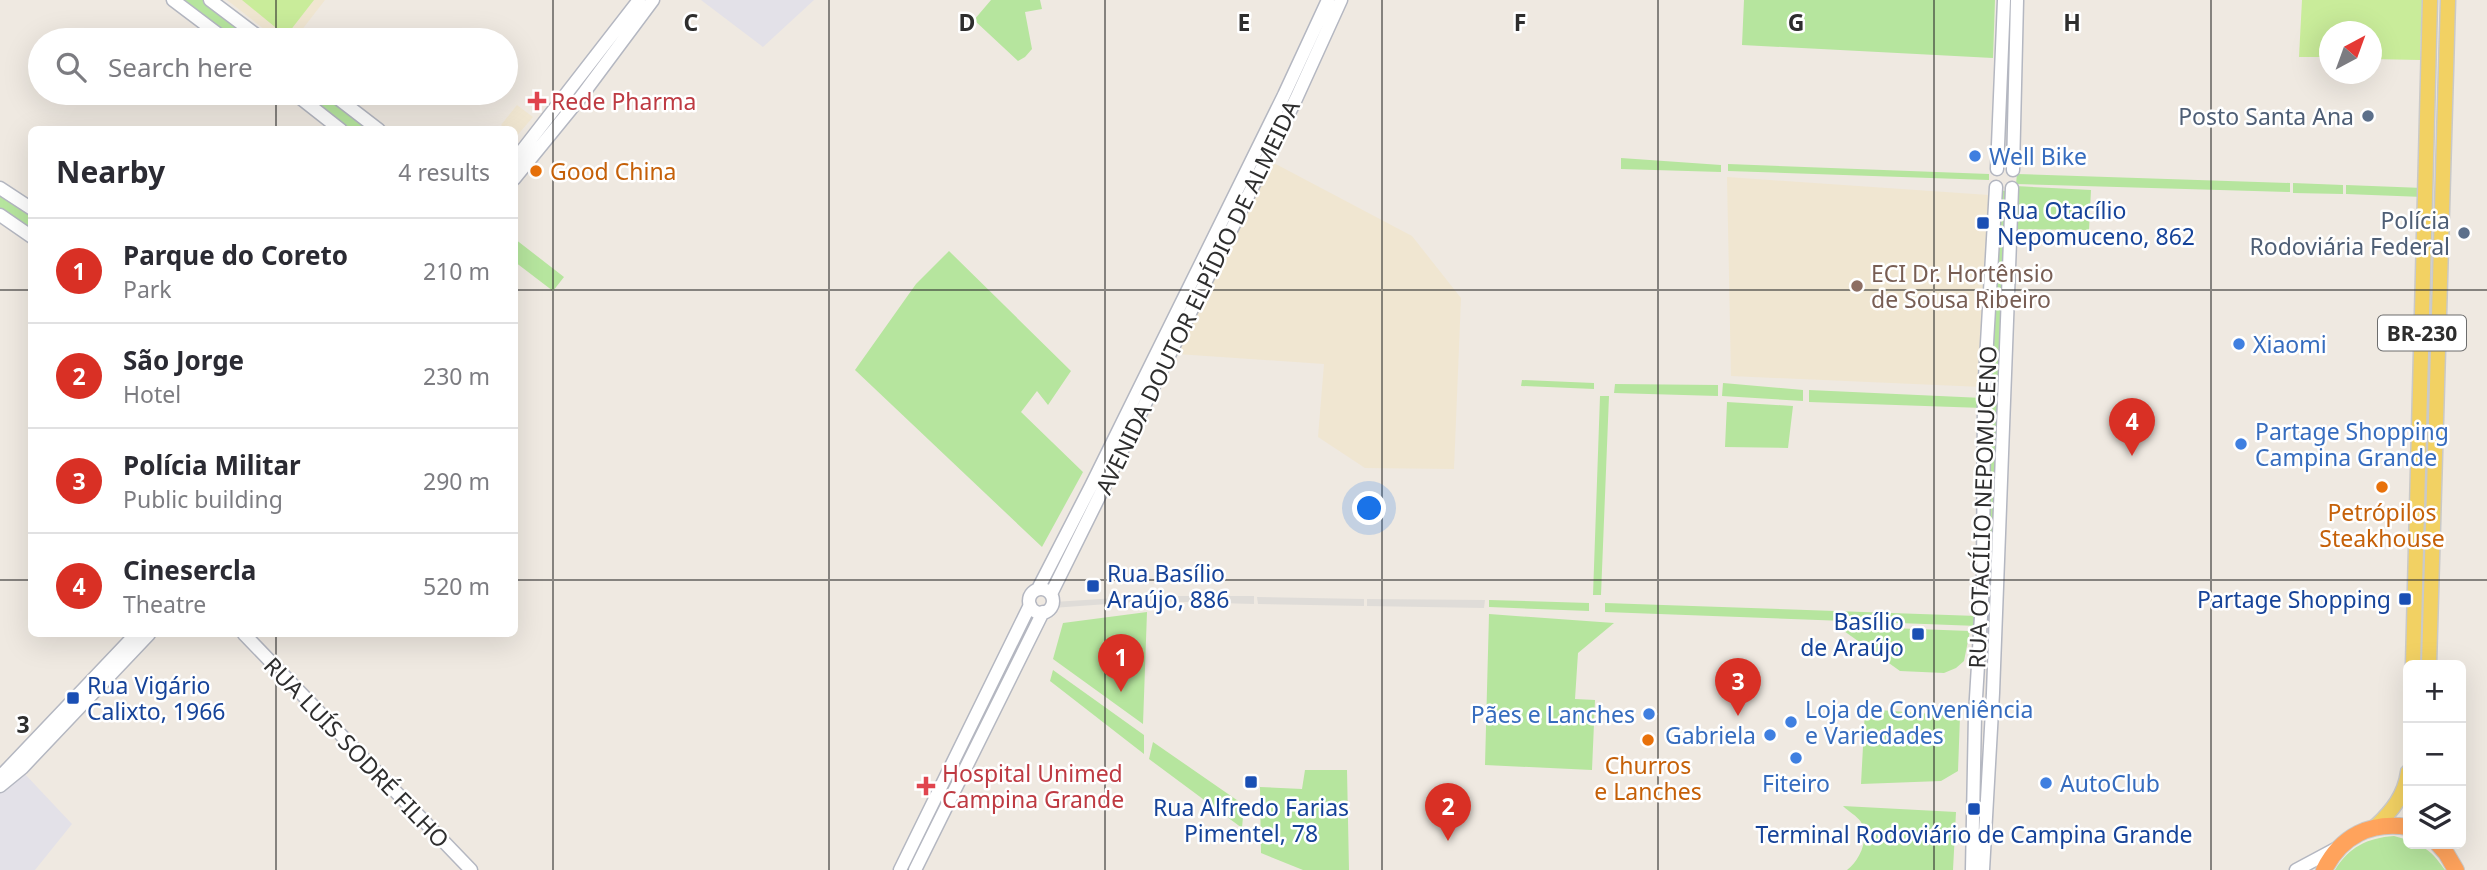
<!DOCTYPE html>
<html lang="en">
<head>
<meta charset="utf-8">
<style>
  body { margin:0; font-family:"Noto Sans",sans-serif; background:#f7f7f7; color:#2b2b33 }
  .controls { position:absolute; right:21px; bottom:21px; display:grid; overflow:hidden; border-radius:10px; box-shadow:0 7px 28px #0002 }
  .controls button { width:63px; height:63px; display:grid; place-items:center; padding:0; border:0; border-bottom:2px solid #e1e1e2; background:#fff; color:#2b2b33; font:35px sans-serif }
  .compass { position:absolute; left:2319px; top:21px; width:63px; height:63px; border-radius:50%; background:#fff; box-shadow:0 7px 28px #0002; rotate:41deg }
  .you { position:absolute; left:1370px; top:509px; width:24px; height:24px; margin:-18px; border:5px solid #fff; border-radius:50%; background:#1a73e8; box-shadow:0 0 0 10px #1a73e833 }
  .badge { display:grid; place-items:center; width:46px; height:46px; border-radius:50%; background:#d93025; color:#fff; font-size:23px; font-weight:700 }
  .pin { position:absolute; translate:-50% -58px; filter:drop-shadow(0 2px 4px #0008) }
  .pin::after { content:''; position:absolute; top:37px; width:24px; height:21px; background:inherit; clip-path:polygon(0 0,100% 0,50% 100%) }
  .list { margin:0; padding:0; list-style:none }
  h2 { display:flex; justify-content:space-between; align-items:center; height:91px; margin:0; padding:0 28px; font-size:30px }
  h2 small { font-size:23px; font-weight:400; color:#7c7c81 }
  .list li { display:grid; grid-template-columns:46px 1fr auto; gap:21px; align-items:center; box-sizing:border-box; height:105px; padding:0 28px; border-top:2px solid #e1e1e2 }
  .list b { display:block; font-size:26px; white-space:nowrap }
  .list p { margin:0; font-size:23px; white-space:nowrap; color:#7c7c81 }
  .list em { font-size:23px; font-style:normal; color:#7c7c81 }
  .icon { flex:none; width:38px; height:38px; fill:none; stroke:currentColor; stroke-width:2; stroke-linecap:round; stroke-linejoin:round }
  .map { position:relative; flex:none; width:2487px; height:870px; overflow:hidden }
  .search { position:absolute; background:#fff; box-shadow:0 7px 28px #0002; left:28px; top:28px; width:490px; height:77px; display:flex; align-items:center; gap:18px; box-sizing:border-box; padding:0 24px; border-radius:38px; color:#7c7c81; font-size:26px }
  .panel { position:absolute; background:#fff; box-shadow:0 7px 28px #0002; left:28px; top:126px; width:490px; height:511px; border-radius:10px }
  .map>svg:first-child { display:block }
  .industrial { fill:#e3e1e8 }
  .education { fill:#f0e6d1 }
  .green { fill:#b6e59e }
  .pitch { fill:#c9ec9a }
  .plaza { fill:#dfdcd8 }
  .lines { fill:none; stroke-linecap:round; stroke-linejoin:round }
  .secondary-casing { stroke:#b4b7c1; stroke-width:15 }
  .primary-casing { stroke:#c9c9c9; stroke-width:17 }
  .highway-casing { stroke:#c9c9c9; stroke-width:18 }
  .secondary { stroke:#fff; stroke-width:12 }
  .primary { stroke:#f2d163; stroke-width:14 }
  .highway { stroke:#ffa35c; stroke-width:16 }
  .grid { fill:none; stroke:#2e2e2e; stroke-width:2; stroke-opacity:0.55 }
  .health-dot { fill:#e0444e; stroke:#fff; stroke-width:2.5 }
  .service-dot { fill:#5c6f8a; stroke:#fff; stroke-width:2.5 }
  .shop-dot { fill:#3f7fe0; stroke:#fff; stroke-width:2.5 }
  .food-dot { fill:#e8710a; stroke:#fff; stroke-width:2.5 }
  .transit-dot { fill:#1a4fb4; stroke:#fff; stroke-width:2.5 }
  .education-dot { fill:#8d6e63; stroke:#fff; stroke-width:2.5 }
  .labels { text-anchor:middle; dominant-baseline:central; stroke-width:5; stroke-linejoin:round; paint-order:stroke }
  .shield { fill:#fff; stroke:#6d6d6d; stroke-width:2 }
  .shield-label { font-size:21px; font-weight:bold; fill:#2e2e2e }
  .health-label { font-size:23px; fill:#be3a42; stroke:#fff; text-anchor:start }
  .service-label { font-size:23px; fill:#4e5e75; stroke:#fff; text-anchor:end }
  .shop-label { font-size:23px; fill:#366cbe; stroke:#fff; text-anchor:start }
  .food-label { font-size:23px; fill:#c56008; stroke:#fff }
  .transit-label { font-size:23px; fill:#164399; stroke:#fff; text-anchor:start }
  .education-label { font-size:23px; fill:#785e54; stroke:#fff; text-anchor:start }
  .street-label { font-size:23px; fill:#2e2e2e; stroke:#fff }
  .grid-label { font-size:23px; text-anchor:middle; font-weight:bold; fill:#2e2e2e; stroke:#fff; stroke-width:5; stroke-linejoin:round; paint-order:stroke }
</style>
</head>
<body>
<div class="map">
<svg width="2487" height="870" viewBox="0 0 2487 870">
  <rect width="100%" height="100%" fill="#efe9e1"/>
  <!-- industrial -->
  <path class="industrial" d="M701,0H814L763,47Z
    M22,771L72,824L35,870H0V793Z"/>
  <!-- education -->
  <path class="education" d="M227,0H325L294,40H278Z
    M517,105L533,117L515,138L514,130L506,129L501,125Z
    M1270,161L1412,236L1461,298L1454,469L1365,468L1318,437L1324,364L1177,354Z
    M1727,177L1989,195L1982,387L1731,376Z"/>
  <!-- green -->
  <path class="green" d="M178,0H206L259,40H230Z
    M991,0H1040L1042,9L1025,12L1032,49L1025,57L1018,61L974,20Z
    M1744,0H1995L1993,58L1742,45Z
    M298,93H327L374,129H345Z
    M1621,158L1721,165V172L1621,169Z
    M1728,164L1989,174V180L1728,171Z
    M2017,174L2290,183V192L2016,184Z
    M2293,183L2343,185V194L2293,193Z
    M2346,185L2423,188V197L2346,194Z
    M2015,186L2091,190L2089,230L2013,229Z
    M1997,190L2006,191L1993,602L1985,601Z
    M0,193L31,214V232L0,211Z
    M515,239L564,277L553,291L515,262Z
    M949,251L1071,371L1048,405L1037,391L1021,412L1083,472L1042,547L855,370L916,284Z
    M1522,380L1594,383V389L1521,386Z
    M1723,383L1803,390V401L1722,396Z
    M1615,384L1718,385V396L1614,393Z
    M1809,390L1983,398V408L1809,402Z
    M1600,396H1609L1601,595H1593Z
    M1727,402L1793,406L1788,448L1725,447Z
    M1489,600L1589,603V611L1489,607Z
    M1605,603L1977,616L1978,626L1605,612Z
    M1147,612L1143,724L1053,659L1063,623Z
    M1489,614L1614,623L1578,653L1575,699L1595,700L1592,770L1485,765Z
    M1837,626L1970,631L1964,661L1956,668L1944,673L1900,671Z
    M1053,670L1144,735V754L1050,681Z
    M1865,709L1960,716L1958,771L1941,781L1861,784Z
    M1153,742L1244,805L1242,828L1149,759Z
    M1305,770H1347L1349,870H1303L1261,853L1260,787L1302,789Z
    M1843,806L1956,812L1953,870H1847C1860,860 1870,838 1861,822C1857,816 1848,811 1843,806Z
    M2394,836L2408,840V844C2426,844 2435,856 2445,870H2335C2349,847 2367,838 2394,836Z"/>
  <!-- pitch -->
  <path class="pitch" d="M242,0H314L286,36Z
    M2302,0H2422L2420,60L2372,59V32H2330L2329,57H2299Z"/>
  <!-- plaza -->
  <path class="plaza" d="M2006,0H2016L2012,166L2005,164L1998,166Z
    M1147,596H1254V604L1149,601L1052,608L1054,602Z
    M1257,597L1364,599V606L1258,604Z
    M1367,599L1485,600L1484,608L1367,606Z
    M1030,609L1040,614L913,870H903Z"/>
  <g class="lines">
    <!-- secondary casing -->
    <g class="secondary-casing">
      <path id="secondary" d="M173,0L226,40
        M210,0L263,40
        M294,93L341,130
        M331,93L379,130
        M514,161L639,0
        M1997,169L2004,0
        M2013,170L2017,0
        M514,179L580,98L653,0
        M0,188L32,209
        M0,215L32,237
        M1038,589L1091,486L1284,95L1328,0
        M1029 601a12 12 0 1 1 24 0a12 12 0 1 1-24 0Z
        M1051,594L1296,99L1341,0
        M244,634L471,870
        M0,777L136,634
        M0,786L22,768L149,634
        M900,870L1030,605
        M915,870L1043,612
        M1972,870L1975,714L1983,584L1984,395L1996,187
        M1983,870L1993,693L2012,188
        M2296,870L2339,847"/>
    </g>
    <!-- primary casing -->
    <g class="primary-casing">
      <path id="primary" d="M2413,665L2430,0
        M2429,665L2448,0
        M2376,826C2392,811 2405,795 2408,772"/>
    </g>
    <!-- highway casing -->
    <g class="highway-casing">
      <path id="highway" d="M2438,844L2446,853L2456,870
        M2324,870C2341,836 2371,821 2408,827"/>
    </g>
    <!-- secondary -->
    <use href="#secondary" class="secondary"/>
    <!-- primary -->
    <use href="#primary" class="primary"/>
    <!-- highway -->
    <use href="#highway" class="highway"/>
  </g>
  <!-- grid -->
  <path class="grid" d="M276,0V40M553,0V870M829,0V870M1105,0V870M1382,0V870M1658,0V870M1934,0V870M2211,0V870M276,93V130M0,290H32M514,290H2487M0,580H32M514,580H2487M276,634V870"/>
  <!-- markers -->
  <g class="health-dot">
    <path d="M533.5 90.5h7v7h7v7h-7v7h-7v-7h-7v-7h7z"/>
    <path d="M922.5 775.5h7v7h7v7h-7v7h-7v-7h-7v-7h7z"/>
  </g>
  <g class="service-dot">
    <circle cx="2368" cy="116" r="7"/>
    <circle cx="2464" cy="233" r="7"/>
  </g>
  <g class="shop-dot">
    <circle cx="1975" cy="156" r="7"/>
    <circle cx="2239" cy="344" r="7"/>
    <circle cx="2241" cy="444" r="7"/>
    <circle cx="1649" cy="714" r="7"/>
    <circle cx="1791" cy="722" r="7"/>
    <circle cx="1770" cy="735" r="7"/>
    <circle cx="1796" cy="758" r="7"/>
    <circle cx="2046" cy="783" r="7"/>
  </g>
  <g class="food-dot">
    <circle cx="536" cy="171" r="7"/>
    <circle cx="2382" cy="487" r="7"/>
    <circle cx="1648" cy="740" r="7"/>
  </g>
  <g class="transit-dot">
    <rect x="1976" y="216" width="14" height="14" rx="3.5"/>
    <rect x="1086" y="579" width="14" height="14" rx="3.5"/>
    <rect x="2398" y="592" width="14" height="14" rx="3.5"/>
    <rect x="1911" y="627" width="14" height="14" rx="3.5"/>
    <rect x="66" y="691" width="14" height="14" rx="3.5"/>
    <rect x="1244" y="775" width="14" height="14" rx="3.5"/>
    <rect x="1967" y="802" width="14" height="14" rx="3.5"/>
  </g>
  <circle class="education-dot" cx="1857" cy="286" r="7"/>
  <g class="labels">
    <!-- shield labels -->
    <rect class="shield" x="2378" y="315.5" width="88" height="35" rx="5"/>
    <g class="shield-label">
      <text x="2422" y="333">BR-230</text>
    </g>
    <!-- health labels -->
    <g class="health-label">
      <text x="551" y="101">Rede Pharma</text>
      <text x="942" y="773">Hospital Unimed<tspan x="942" dy="26">Campina Grande</tspan></text>
    </g>
    <!-- service labels -->
    <g class="service-label">
      <text x="2354" y="116">Posto Santa Ana</text>
      <text x="2450" y="220">Polícia<tspan x="2450" dy="26">Rodoviária Federal</tspan></text>
    </g>
    <!-- shop labels -->
    <g class="shop-label">
      <text x="1989" y="156">Well Bike</text>
      <text x="2253" y="344">Xiaomi</text>
      <text x="2255" y="431">Partage Shopping<tspan x="2255" dy="26">Campina Grande</tspan></text>
      <text x="1805" y="709">Loja de Conveniência<tspan x="1805" dy="26">e Variedades</tspan></text>
      <text x="1635" y="714" text-anchor="end">Pães e Lanches</text>
      <text x="1756" y="735" text-anchor="end">Gabriela</text>
      <text x="1796" y="783" text-anchor="middle">Fiteiro</text>
      <text x="2060" y="783">AutoClub</text>
    </g>
    <!-- food labels -->
    <g class="food-label">
      <text x="550" y="171" text-anchor="start">Good China</text>
      <text x="2382" y="512">Petrópilos<tspan x="2382" dy="26">Steakhouse</tspan></text>
      <text x="1648" y="765">Churros<tspan x="1648" dy="26">e Lanches</tspan></text>
    </g>
    <!-- transit labels -->
    <g class="transit-label">
      <text x="1997" y="210">Rua Otacílio<tspan x="1997" dy="26">Nepomuceno, 862</tspan></text>
      <text x="1107" y="573">Rua Basílio<tspan x="1107" dy="26">Araújo, 886</tspan></text>
      <text x="2391" y="599" text-anchor="end">Partage Shopping</text>
      <text x="1904" y="621" text-anchor="end">Basílio<tspan x="1904" dy="26">de Araújo</tspan></text>
      <text x="87" y="685">Rua Vigário<tspan x="87" dy="26">Calixto, 1966</tspan></text>
      <text x="1251" y="807" text-anchor="middle">Rua Alfredo Farias<tspan x="1251" dy="26">Pimentel, 78</tspan></text>
      <text x="1974" y="834" text-anchor="middle">Terminal Rodoviário de Campina Grande</text>
    </g>
    <!-- education labels -->
    <g class="education-label">
      <text x="1871" y="273">ECI Dr. Hortênsio<tspan x="1871" dy="26">de Sousa Ribeiro</tspan></text>
    </g>
    <!-- street labels -->
    <g class="street-label">
      <text transform="translate(1197 297) rotate(-64)">AVENIDA DOUTOR ELPÍDIO DE ALMEIDA</text>
      <text transform="translate(1982 507) rotate(-88)">RUA OTACÍLIO NEPOMUCENO</text>
      <text transform="translate(357 752) rotate(46)">RUA LUÍS SODRÉ FILHO</text>
    </g>
  </g>
  <g class="grid-label">
    <text x="691" y="31">C</text>
    <text x="967" y="31">D</text>
    <text x="1244" y="31">E</text>
    <text x="1520" y="31">F</text>
    <text x="1796" y="31">G</text>
    <text x="2072" y="31">H</text>
    <text x="23" y="733">3</text>
  </g>
</svg>
<div class="controls">
<button>+</button>
<button>−</button>
<button><svg class="icon" aria-label="layers" viewBox="0 0 24 24"><path d="M12 4l9 5-9 5-9-5zM3 14l9 5 9-5"/></svg></button>
</div>
<svg class="compass" viewBox="-18 -18 36 36"><path d="M0-13l5 13h-10z" fill="#e53935"/><path d="M0 13l5-13h-10z" fill="#7c7c81"/></svg>
<div class="you"></div>
<div class="pin badge" style="left:1121px;top:692px">1</div>
<div class="pin badge" style="left:1448px;top:841px">2</div>
<div class="pin badge" style="left:1738px;top:716px">3</div>
<div class="pin badge" style="left:2132px;top:456px">4</div>
<div class="search"><svg class="icon" aria-label="search" viewBox="0 0 24 24"><circle cx="10" cy="10" r="6"/><path d="M15 15l6 6"/></svg>Search here</div>
<section class="panel">
<h2>Nearby<small>4 results</small></h2>
<ul class="list">
<li><span class="badge">1</span><div><b>Parque do Coreto</b><p>Park</p></div><em>210 m</em></li>
<li><span class="badge">2</span><div><b>São Jorge</b><p>Hotel</p></div><em>230 m</em></li>
<li><span class="badge">3</span><div><b>Polícia Militar</b><p>Public building</p></div><em>290 m</em></li>
<li><span class="badge">4</span><div><b>Cinesercla</b><p>Theatre</p></div><em>520 m</em></li>
</ul>
</section>
</div>
</body>
</html>
